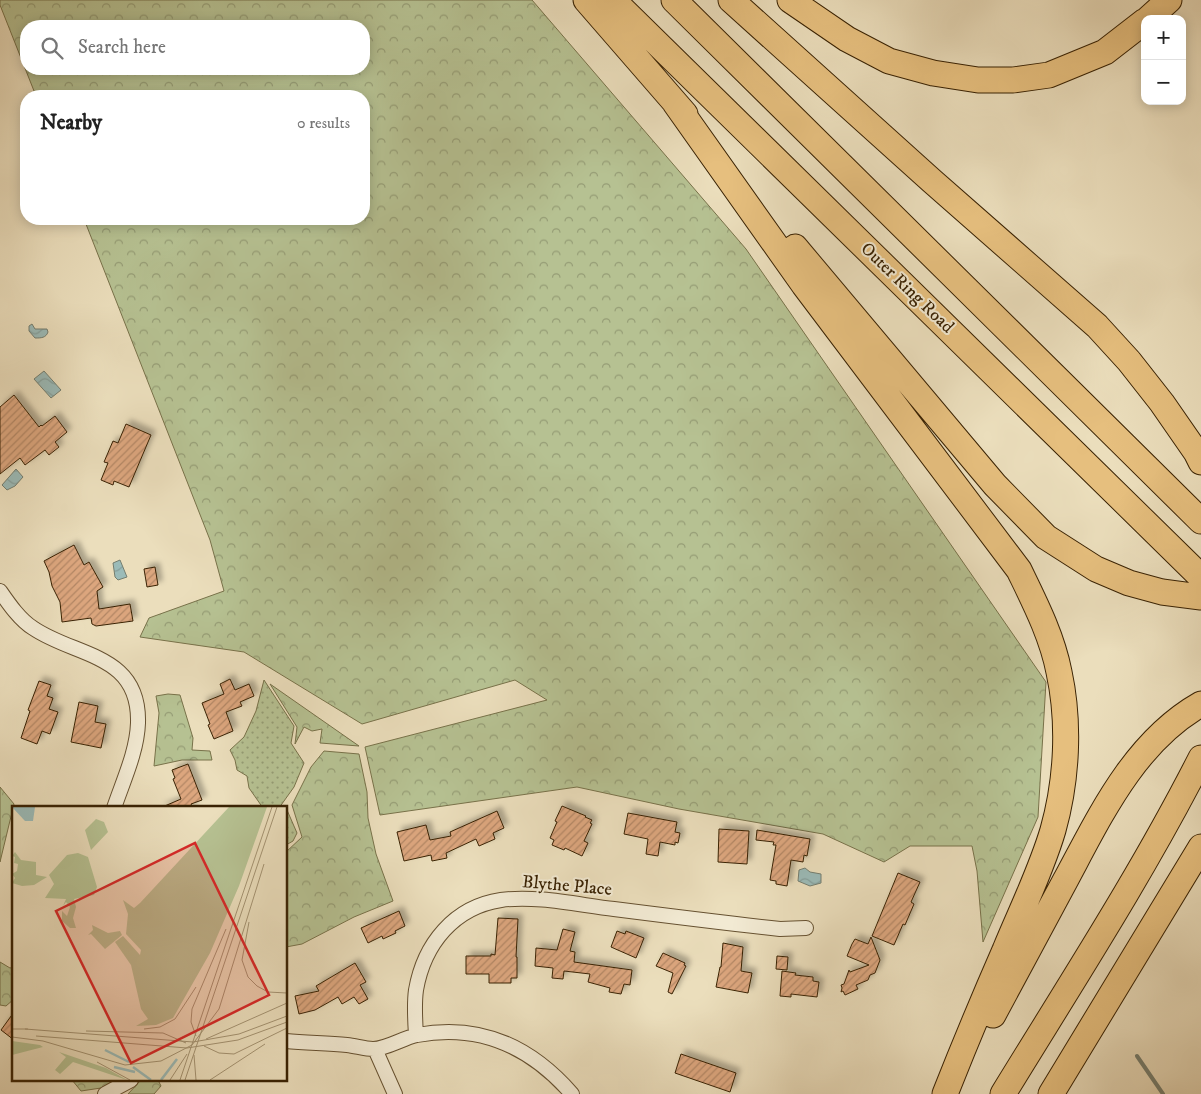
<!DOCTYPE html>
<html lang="en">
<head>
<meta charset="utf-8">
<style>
  body { margin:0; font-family:"IM FELL DW Pica",serif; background:#f2f2f2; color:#222 }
  .controls { position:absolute; right:15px; top:15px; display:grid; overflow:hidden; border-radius:10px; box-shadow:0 2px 12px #0003 }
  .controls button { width:45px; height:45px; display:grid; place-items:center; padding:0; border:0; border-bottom:1px solid #e0e0e0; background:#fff; color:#222; font:25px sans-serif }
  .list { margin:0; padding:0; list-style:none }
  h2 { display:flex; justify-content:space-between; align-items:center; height:65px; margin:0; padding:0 20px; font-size:21px }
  h2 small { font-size:16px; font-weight:400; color:#767676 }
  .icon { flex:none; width:28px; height:28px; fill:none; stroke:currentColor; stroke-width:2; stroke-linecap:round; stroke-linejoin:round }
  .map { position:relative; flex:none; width:1201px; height:1094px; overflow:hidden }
  .search { position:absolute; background:#fff; box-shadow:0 2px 12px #0003; left:20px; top:20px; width:350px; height:55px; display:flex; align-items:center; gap:12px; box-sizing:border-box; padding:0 18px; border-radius:20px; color:#767676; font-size:19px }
  .panel { position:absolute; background:#fff; box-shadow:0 2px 12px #0003; left:20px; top:90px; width:350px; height:135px; border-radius:20px }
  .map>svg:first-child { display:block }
  .grass { fill:url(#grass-dots); stroke:#78724a }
  .forest { fill:url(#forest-crowns); stroke:#78724a; fill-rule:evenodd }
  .water { fill:url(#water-waves); stroke:#747e70 }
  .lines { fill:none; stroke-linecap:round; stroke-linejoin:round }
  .stream { stroke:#747e70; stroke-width:4 }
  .building { fill:url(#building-hatch); stroke:#392203; filter:url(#shadow) }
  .street-casing { stroke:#665131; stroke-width:16 }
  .highway-casing { stroke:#392203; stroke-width:27 }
  .street { stroke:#f2ead3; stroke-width:14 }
  .highway { stroke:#e6bf7e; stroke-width:25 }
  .labels { text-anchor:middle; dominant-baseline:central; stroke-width:4; stroke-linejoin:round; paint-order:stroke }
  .street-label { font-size:18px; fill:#392203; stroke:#f2ead3 }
  .inset-river { fill:none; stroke:#9bbbb8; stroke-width:2.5 }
  .inset-road { fill:none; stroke:#a49372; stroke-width:1 }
  .view { fill:#d62828; fill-opacity:0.15; stroke:#d62828; stroke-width:2.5 }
  .inset-edge { fill:none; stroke:#392203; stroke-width:2.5 }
</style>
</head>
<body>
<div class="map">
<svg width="1201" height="1094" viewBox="0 0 1201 1094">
  <defs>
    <pattern id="grass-dots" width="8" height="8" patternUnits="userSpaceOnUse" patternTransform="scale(1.25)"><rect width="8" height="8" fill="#b6c192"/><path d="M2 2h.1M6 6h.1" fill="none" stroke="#959c75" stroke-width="1.8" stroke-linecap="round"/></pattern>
    <pattern id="forest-crowns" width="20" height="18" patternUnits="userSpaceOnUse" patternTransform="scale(1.25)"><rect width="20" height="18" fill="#b6c192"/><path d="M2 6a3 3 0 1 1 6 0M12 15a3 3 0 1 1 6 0" fill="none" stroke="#959c75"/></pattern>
    <pattern id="water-waves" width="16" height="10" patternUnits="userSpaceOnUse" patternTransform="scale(1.25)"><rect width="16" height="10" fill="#9bbbb8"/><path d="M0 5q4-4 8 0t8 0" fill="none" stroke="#86a09d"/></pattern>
    <pattern id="building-hatch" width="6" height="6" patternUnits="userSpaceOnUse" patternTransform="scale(1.25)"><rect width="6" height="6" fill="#dca67e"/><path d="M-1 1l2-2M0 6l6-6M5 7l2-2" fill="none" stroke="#b38765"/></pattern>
    <filter id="shadow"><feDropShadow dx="4.5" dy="-4.5" stdDeviation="2.5" flood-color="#0004"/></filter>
  </defs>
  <rect width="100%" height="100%" fill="#ebdebc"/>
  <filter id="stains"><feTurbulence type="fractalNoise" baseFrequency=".004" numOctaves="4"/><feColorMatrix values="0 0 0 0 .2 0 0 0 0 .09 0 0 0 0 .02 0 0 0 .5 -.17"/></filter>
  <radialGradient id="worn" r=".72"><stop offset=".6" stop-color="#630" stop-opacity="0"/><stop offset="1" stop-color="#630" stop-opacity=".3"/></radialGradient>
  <!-- grass -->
  <path class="grass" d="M264,680L294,726L291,743L304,763L294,787L279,808H263L249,788L247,776L237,770L235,760L230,750L244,737L256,711Z
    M287,810L297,833L293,841L286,845Z"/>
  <!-- forest -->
  <path class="forest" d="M0,0H532L746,249L1046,682L1038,817L983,942L977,871L972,846H910L884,862L823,834L679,809L577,787L380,815L365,747L547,700L515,680L362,724L244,652L140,637L149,618L224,591L210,540L84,219H364V96H36L0,5ZM26,26H364V69H26Z
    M270,684L359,746L320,743L322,729L312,731L304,727L295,744L297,727Z
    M168,694L180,695L193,738L192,750L210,751L212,760H182L154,766L159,713L156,696Z
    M324,751L359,754L367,792L368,818L376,854L393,901L354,917L302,944L286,947V852L302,837L292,805L311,767Z
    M0,787L14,804L0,862Z
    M0,962L10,968L14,967V999L6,1006L0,1005Z
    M72,1080H114L101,1088L81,1091Z
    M141,1080H158L161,1086L154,1094H128Z"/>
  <!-- water -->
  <path class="water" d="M32,324L35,329H47L48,332C46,338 41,338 35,338L29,331V326Z
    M44,371L61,390L51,398L34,379Z
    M16,469L23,477L15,486L7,490L2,485Z
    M120,560L127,577L118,580L115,577L113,563Z
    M805,868L810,872L821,874V883L810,886L798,881L799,870Z"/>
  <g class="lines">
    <!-- stream -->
    <path class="stream" d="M1137,1056L1163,1094"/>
  </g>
  <!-- building -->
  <path class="building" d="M14,395L39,427L41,425L42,426L55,416L67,432L55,442L59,447L49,455L45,450L25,465L20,458L0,474V407Z
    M126,424L151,435L129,487L114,481L113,485L101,480L108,463L104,462L113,441L118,443Z
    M74,545L84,565L89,562L103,587L97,591L99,609L130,604L133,621L96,626L92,624L91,618L62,622L60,602L52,586L49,572L44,561Z
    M155,567L158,585L147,587L144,569Z
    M230,679L235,690L249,684L254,696L240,702L242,706L226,712L233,731L214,739L208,725L210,724L202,703L224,694L220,684Z
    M39,681L51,685L47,696L53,698L49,709L58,712L50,734L42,731L37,744L21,738L30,711L28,710Z
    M79,702L98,706L95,722L106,724L101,748L71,742Z
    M188,764L202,800L191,804L193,808H160L181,799L173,779L175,778L172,770Z
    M562,806L586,816L585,817L592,820L590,823L592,824L584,841L588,843L582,856L565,848L564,850L552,845L554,840L550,838L557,822L555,821Z
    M497,811L504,828L493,833L495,839L479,846L476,839L446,853L447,858L432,861L431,855L404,861L397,832L426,825L430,840L451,836L450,832Z
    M628,813L677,822L675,832L680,833L678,843L675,842V845L660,842L658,856L646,854L648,839L624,834Z
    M719,829L749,831L747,864L718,862Z
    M757,830L810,839L807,856L804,855L803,862L791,860L787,886L776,884V881L770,880L776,845H773L774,842L756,840Z
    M898,873L920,882L911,902L914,904L905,925L903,924L894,945L872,936Z
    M399,911L405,926L395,931L396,933L383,939L382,936L368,943L361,928Z
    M498,918L518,919L516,957H517V978H511V983H489V974H466V956H491V954L495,955Z
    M563,929L575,932L570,951L575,952L574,962L632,970L630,985L624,984L621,994L609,992L610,988L588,982L590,974L564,971L563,979L552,978L553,968L535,966L536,948L557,950Z
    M617,931L625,934L626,931L644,938L636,958L611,947Z
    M871,937L880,960L875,973L870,975L868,980L856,985L858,989L845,995L843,991L841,992L842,988L841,985L844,984L849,970L850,972L869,965L847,956L852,944L855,939L868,944Z
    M723,943L743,947L741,971L752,973L748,993L716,987L720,967H721Z
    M663,953L685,963L684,965L686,966L672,994L668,992L673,973L656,966Z
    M777,956L788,957L787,970L776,969Z
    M355,963L366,982L360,985L368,999L359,1004L354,997L342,1004L338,997L315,1010L299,1014L295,996L319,991L316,986Z
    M782,971L796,973L795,975L813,977V981L819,982L817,997L791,994V997L780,996Z
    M14,1012V1040L1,1030Z
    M681,1054L736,1073L730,1092L675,1073Z"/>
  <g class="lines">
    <!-- street casing -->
    <g class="street-casing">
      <path id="street" d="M0,591C9,604 20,620 33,628C75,657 140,653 138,723C137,752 123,781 114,808
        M416,1035C415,1020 414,1004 416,990C424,944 454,907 501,900C536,895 579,905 614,909C669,916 725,923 780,929L806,928
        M286,1041C306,1043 327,1043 347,1045C356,1046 365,1049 373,1049C386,1049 403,1038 417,1035C480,1023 531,1047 572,1094
        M375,1049L395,1094
        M105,1094L131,1080"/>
    </g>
    <!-- highway casing -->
    <g class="highway-casing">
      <path id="highway" d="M586,0L685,114
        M613,0L1201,577
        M674,0L1201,521
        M731,0L932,181L1097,326L1129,361L1162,403L1196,452L1201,462
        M790,0L847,39L889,61L933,73L978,80H1013L1049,75L1105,52L1145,21
        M1148,19L1169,0
        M675,103L804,285L1019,570C1035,603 1052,636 1059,672C1070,723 1067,780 1053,830C1041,871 1021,911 1005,950C984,998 964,1046 945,1094
        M795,247L995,485L1046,537L1096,569L1129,583L1162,592L1201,597
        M993,1015C1017,970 1041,926 1065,881C1100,816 1134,742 1201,704
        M1003,1094C1071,983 1142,874 1201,758
        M1051,1094L1201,847"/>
    </g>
    <!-- street -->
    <use href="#street" class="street"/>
    <!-- highway -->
    <use href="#highway" class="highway"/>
  </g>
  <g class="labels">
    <!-- street labels -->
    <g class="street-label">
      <text transform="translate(907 288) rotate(44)">Outer Ring Road</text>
      <text transform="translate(567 886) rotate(5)">Blythe Place</text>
    </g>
  </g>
  <!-- overview -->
  <g transform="translate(12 806)">
    <rect width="275" height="275" fill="#ebdebc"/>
    <path d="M0,235L28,239L31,241L0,249Z" fill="#b6c192"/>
    <path d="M217,1H255L227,80L198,147L161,212L144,219L124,220L136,213L129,203L119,159L103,136L111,130L128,149L129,144L114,128L116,108L111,94L122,102L128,97ZM84,13L92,16L96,26L79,44L73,24ZM3,46L9,54L24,56V69L35,71L22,79L10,80L0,77L3,72L0,68L5,65L6,58L2,57L3,51L0,50ZM66,47L76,51L85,81L82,89L62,93L64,101L61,112L64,122H58L50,115V105L55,110L58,101L54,96L51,100L54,93L33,92L42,78L37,69L55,49ZM80,119L96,127L108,125L110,129L93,143L79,128L76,129L81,124ZM47,246L94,262L115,274L61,256L48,268L43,264L54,251Z" fill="#b6c192"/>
    <path d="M0,1H23L21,15H13Z" fill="#9bbbb8"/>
    <path class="inset-river" d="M93,244L117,256M102,261L123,266M121,261L139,274M149,274L165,253"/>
    <path class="inset-road" d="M237,116L230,154L236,171L245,180L256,186L275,187M0,223H16M13,223L181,236L227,228L275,210M132,223L148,221L163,213L184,181M74,225L151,227L174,237M24,230L175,242L226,234L275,216M184,230L179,216L180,203L214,123M0,231L31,235L113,259L149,255L180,239L207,203L252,58M194,233L275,197M192,240L207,247L222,248L275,222M182,249L184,274M85,256L118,274M158,274L175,248M168,274L260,1M173,274L265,1M198,274L253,238"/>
    <path class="view" d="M183,37L257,189L119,257L44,105Z"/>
    <rect width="275" height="275" class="inset-edge"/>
  </g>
  <rect width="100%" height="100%" filter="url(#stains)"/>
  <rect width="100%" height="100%" fill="url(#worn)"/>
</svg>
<div class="controls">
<button>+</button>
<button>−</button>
</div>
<div class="search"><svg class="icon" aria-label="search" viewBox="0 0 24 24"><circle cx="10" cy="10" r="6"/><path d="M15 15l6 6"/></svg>Search here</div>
<section class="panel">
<h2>Nearby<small>0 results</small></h2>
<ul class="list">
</ul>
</section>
</div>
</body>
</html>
